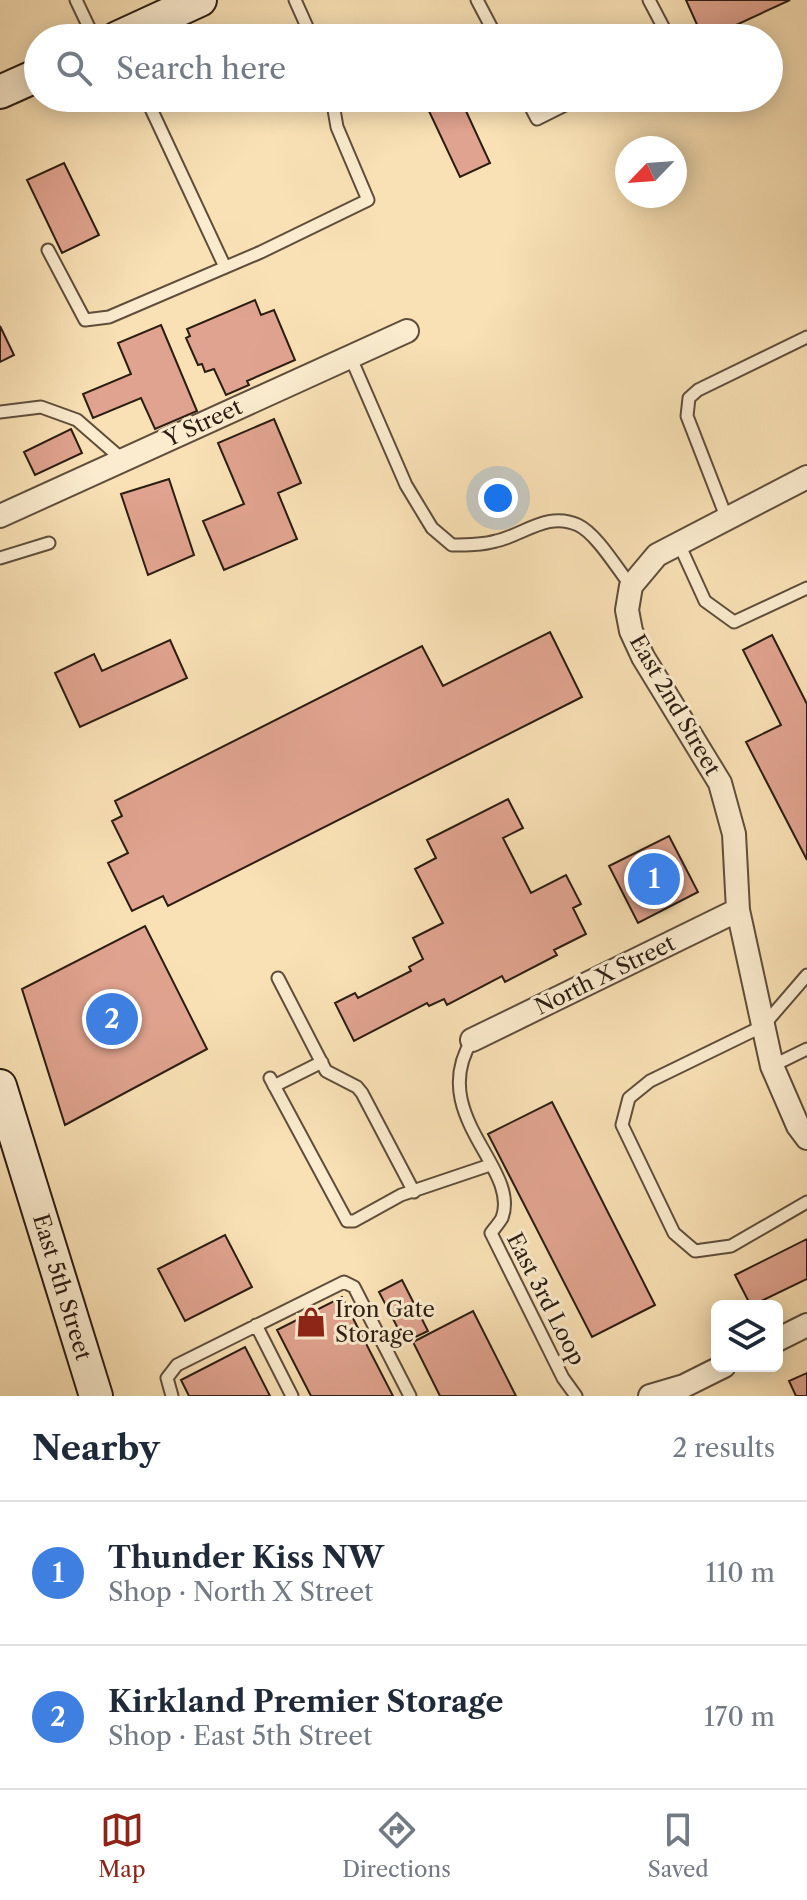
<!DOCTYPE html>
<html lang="en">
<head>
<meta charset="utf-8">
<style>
  body { margin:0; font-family:"Libre Caslon Text",serif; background:#f6f6f7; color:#1f2937 }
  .controls { position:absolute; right:24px; bottom:24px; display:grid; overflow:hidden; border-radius:12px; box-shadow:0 4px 20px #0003 }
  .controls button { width:72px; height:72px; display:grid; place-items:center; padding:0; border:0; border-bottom:2px solid #e0e1e3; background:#fff; color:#1f2937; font:40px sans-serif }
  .compass { position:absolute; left:615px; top:136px; width:72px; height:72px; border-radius:50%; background:#fff; box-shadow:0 4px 20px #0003; rotate:245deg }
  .you { position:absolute; left:498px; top:498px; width:28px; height:28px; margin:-20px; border:6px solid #fff; border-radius:50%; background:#1a73e8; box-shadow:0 0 0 12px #1a73e833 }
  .badge { display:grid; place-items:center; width:52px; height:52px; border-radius:50%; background:#8f2418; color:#fff; font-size:26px; font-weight:700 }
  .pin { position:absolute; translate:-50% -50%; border:4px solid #fff; box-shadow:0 2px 8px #0006 }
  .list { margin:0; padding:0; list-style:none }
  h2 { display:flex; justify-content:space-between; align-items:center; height:104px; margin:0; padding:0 32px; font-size:34px }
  h2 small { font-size:26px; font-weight:400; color:#747a83 }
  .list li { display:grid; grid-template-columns:52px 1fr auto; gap:24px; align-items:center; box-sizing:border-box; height:144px; padding:0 32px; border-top:2px solid #e0e1e3 }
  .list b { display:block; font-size:30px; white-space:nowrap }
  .list p { margin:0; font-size:26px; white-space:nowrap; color:#747a83 }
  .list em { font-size:26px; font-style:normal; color:#747a83 }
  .icon { flex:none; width:44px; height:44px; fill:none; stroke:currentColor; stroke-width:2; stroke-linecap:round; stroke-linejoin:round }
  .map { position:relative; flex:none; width:807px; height:1396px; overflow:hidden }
  .search { position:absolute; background:#fff; box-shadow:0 4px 20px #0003; left:24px; right:24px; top:24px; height:88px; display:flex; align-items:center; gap:20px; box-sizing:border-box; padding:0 28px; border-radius:44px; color:#747a83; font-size:30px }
  .sheet { height:392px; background:#fff }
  nav { display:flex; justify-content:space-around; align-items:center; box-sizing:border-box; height:112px; border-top:2px solid #e0e1e3; background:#fff; font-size:22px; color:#747a83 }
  nav a { display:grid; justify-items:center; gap:4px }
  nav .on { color:#8f2418 }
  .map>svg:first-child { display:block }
  .building { fill:#e0a38f; stroke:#2c1d13; stroke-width:2 }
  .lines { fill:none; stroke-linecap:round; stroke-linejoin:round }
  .lane-casing { stroke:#5f4e3c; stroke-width:15 }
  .street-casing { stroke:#5f4e3c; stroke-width:26 }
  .secondary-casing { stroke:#2c1d13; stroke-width:36 }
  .lane { stroke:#fbeccf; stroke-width:11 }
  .street { stroke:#fbeccf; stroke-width:22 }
  .secondary { stroke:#fbeccf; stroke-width:32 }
  .labels { text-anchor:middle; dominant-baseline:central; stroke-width:6; stroke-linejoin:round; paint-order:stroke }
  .street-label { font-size:22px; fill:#2c1d13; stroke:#fbeccf }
  .poi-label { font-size:22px; fill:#2c1d13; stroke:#fbeccf; text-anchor:start }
</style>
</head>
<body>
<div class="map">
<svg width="807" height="1396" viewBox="0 0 807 1396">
  <rect width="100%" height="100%" fill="#f9e1b5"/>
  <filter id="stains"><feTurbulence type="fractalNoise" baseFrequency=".0025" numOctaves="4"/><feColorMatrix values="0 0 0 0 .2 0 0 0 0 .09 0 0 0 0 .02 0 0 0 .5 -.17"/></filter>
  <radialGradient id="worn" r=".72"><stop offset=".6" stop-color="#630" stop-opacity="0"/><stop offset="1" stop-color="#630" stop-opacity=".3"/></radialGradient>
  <!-- building -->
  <path class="building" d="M686,0H790L708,38H703Z
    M451,98H460L490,163L460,177L428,109Z
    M64,163L99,235L62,253L27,180Z
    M255,300L261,315L274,310L295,360L247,381L249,385L226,395L214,369L205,372L202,364L198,365L186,338L190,336L187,329Z
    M161,325L197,411L155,429L141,398L93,418L83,394L131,374L118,343Z
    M0,326L14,355L0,362Z
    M274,419L301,483L278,493L297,539L224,570L203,521L244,504L218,443Z
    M71,429L82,453L35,475L24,452Z
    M169,479L194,555L148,575L121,494Z
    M550,632L582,697L168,906L163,896L132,911L108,863L128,853L112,821L122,816L115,801L422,646L443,686Z
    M772,635L807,704V860L746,742L781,725L743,650Z
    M170,640L187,678L80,727L55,673L94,654L102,671Z
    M508,799L523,828L503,838L531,893L566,875L581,904L573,908L586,934L554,950L557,955L505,982L502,976L447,1005L444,999L429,1006L427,1003L354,1041L335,1003L355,993L358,998L411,971L409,967L423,959L413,938L443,923L415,869L436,858L427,840Z
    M669,836L698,892L638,923L609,866Z
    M145,926L207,1049L65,1125L22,989Z
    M552,1102L655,1305L592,1337L488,1134Z
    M225,1235L252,1287L185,1321L158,1269Z
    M807,1239V1279L751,1306L735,1275Z
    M402,1280L428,1331L405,1342L379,1292Z
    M342,1297L393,1396H311L277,1330Z
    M473,1311L516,1396H440L413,1342Z
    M245,1347L270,1396H189L181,1380Z
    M807,1373V1396H796L789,1381Z"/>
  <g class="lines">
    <!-- lane casing -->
    <g class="lane-casing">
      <path id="lane" d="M76,0L94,38
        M295,0L312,38
        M477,0L497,38
        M649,0L669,38
        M146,98L225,267
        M526,98L537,119L579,98
        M48,250L85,320L109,317L261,252L368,200L337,127L332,98
        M350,356L406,485L432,528L452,545C467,545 482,545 496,541C524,535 547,511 578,525C597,534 618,570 631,586
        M0,412L41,407L77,420L123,460
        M727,519L687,416L689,398L698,390L807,337
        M679,544L705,601L734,622L807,588
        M0,558L49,543
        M807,975L763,1026L650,1081L629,1098L622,1125L674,1233L695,1251L731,1246L807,1202
        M278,978L326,1071L357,1087L362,1093L414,1192
        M472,1040C426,1115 521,1168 502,1218C499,1223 494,1229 491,1233L563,1378L576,1396
        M772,1066L807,1049
        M270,1078L347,1221H354L401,1195L490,1165
        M274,1086L322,1062
        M256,1325L292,1396
        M172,1396L167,1378L177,1365L344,1282L354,1287L410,1396"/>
    </g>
    <!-- street casing -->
    <g class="street-casing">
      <path id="street" d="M807,477L657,555L631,586L627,610L631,631L643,657L720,783L734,834L738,910L772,1066L798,1126L807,1138
        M0,516L407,331
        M472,1040L738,910
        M777,1340L807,1325
        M650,1396L684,1386L724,1366"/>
    </g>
    <!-- secondary casing -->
    <g class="secondary-casing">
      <path id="secondary" d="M117,38L200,0
        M0,92L38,75
        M0,1086L96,1396"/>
    </g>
    <!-- lane -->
    <use href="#lane" class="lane"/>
    <!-- street -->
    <use href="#street" class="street"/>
    <!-- secondary -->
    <use href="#secondary" class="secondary"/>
  </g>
  <!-- icons -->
  <defs>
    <g id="shop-bare" transform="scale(2.4)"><path d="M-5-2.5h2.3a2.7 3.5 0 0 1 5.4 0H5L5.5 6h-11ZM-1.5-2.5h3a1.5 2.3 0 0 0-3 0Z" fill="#8f2418" stroke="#fbeccf" stroke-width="2.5" paint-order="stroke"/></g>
  </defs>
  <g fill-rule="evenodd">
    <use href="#shop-bare" x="311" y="1322"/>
  </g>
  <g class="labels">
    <!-- street labels -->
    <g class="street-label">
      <text transform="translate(203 423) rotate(-25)">Y Street</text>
      <text transform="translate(675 705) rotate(60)">East 2nd Street</text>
      <text transform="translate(605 975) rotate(-26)">North X Street</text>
      <text transform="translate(62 1287) rotate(73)">East 5th Street</text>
      <text transform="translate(546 1299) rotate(63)">East 3rd Loop</text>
    </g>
    <!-- poi labels -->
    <g class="poi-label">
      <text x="335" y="1309">Iron Gate<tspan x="335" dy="25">Storage</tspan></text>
    </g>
  </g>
  <rect width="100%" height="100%" filter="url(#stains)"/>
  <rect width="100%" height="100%" fill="url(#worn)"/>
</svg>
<div class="controls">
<button><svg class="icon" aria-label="layers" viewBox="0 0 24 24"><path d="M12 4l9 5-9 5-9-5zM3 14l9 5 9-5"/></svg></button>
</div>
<svg class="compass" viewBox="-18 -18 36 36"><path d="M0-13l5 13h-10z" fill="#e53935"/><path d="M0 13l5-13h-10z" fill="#747a83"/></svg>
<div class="you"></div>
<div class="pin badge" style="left:654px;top:879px;background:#3f7fe0">1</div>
<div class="pin badge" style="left:112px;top:1019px;background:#3f7fe0">2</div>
<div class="search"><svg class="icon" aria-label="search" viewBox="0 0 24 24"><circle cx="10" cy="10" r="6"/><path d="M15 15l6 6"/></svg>Search here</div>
</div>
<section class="sheet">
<h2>Nearby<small>2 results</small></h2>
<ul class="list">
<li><span class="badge" style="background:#3f7fe0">1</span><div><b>Thunder Kiss NW</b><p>Shop · North X Street</p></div><em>110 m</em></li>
<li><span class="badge" style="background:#3f7fe0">2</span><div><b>Kirkland Premier Storage</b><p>Shop · East 5th Street</p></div><em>170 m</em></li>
</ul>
</section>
<nav>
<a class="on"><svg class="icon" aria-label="map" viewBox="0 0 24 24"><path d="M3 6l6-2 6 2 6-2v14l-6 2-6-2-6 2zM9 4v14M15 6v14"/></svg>Map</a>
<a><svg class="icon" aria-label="directions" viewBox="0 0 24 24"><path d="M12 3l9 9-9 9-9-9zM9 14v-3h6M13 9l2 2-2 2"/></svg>Directions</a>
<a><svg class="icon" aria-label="saved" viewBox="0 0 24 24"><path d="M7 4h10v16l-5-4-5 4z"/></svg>Saved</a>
</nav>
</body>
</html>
